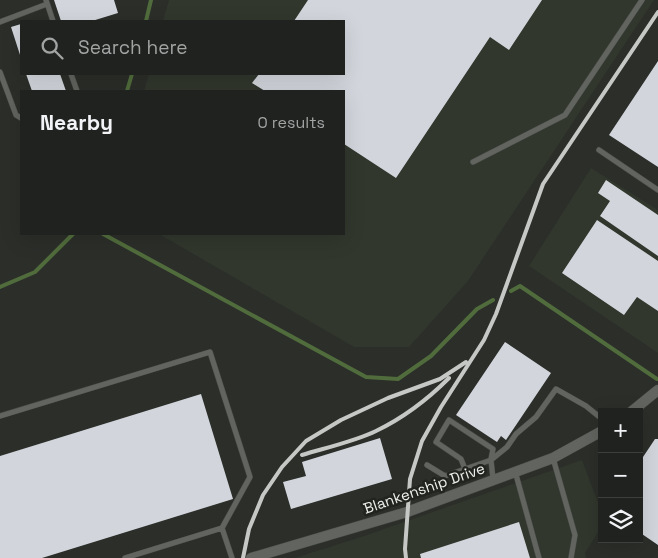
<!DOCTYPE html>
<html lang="en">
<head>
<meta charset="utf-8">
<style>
  body { margin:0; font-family:"Space Grotesk",sans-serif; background:#2d2f2c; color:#f1f3f6 }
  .controls { position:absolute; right:15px; bottom:15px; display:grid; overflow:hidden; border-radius:0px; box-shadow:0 5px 20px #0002 }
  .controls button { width:45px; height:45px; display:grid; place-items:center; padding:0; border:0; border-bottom:1px solid #3d3f3d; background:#20221f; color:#f1f3f6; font:25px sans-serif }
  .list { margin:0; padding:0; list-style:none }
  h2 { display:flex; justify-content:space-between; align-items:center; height:65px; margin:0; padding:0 20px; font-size:21px }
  h2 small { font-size:16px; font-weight:400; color:#a2a4a4 }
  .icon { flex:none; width:28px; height:28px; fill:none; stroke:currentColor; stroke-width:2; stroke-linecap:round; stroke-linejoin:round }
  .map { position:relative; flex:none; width:658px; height:558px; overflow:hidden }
  .search { position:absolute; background:#20221f; box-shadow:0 5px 20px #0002; left:20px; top:20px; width:325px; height:55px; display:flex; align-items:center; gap:12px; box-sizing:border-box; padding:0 18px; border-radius:0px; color:#a2a4a4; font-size:19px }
  .panel { position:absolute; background:#20221f; box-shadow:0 5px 20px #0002; left:20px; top:90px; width:325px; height:145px; border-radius:0px }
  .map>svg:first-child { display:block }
  .built { fill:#31372d }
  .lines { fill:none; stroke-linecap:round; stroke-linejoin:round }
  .stream { stroke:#516c3c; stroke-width:4 }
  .building { fill:#d2d6dc }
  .service-casing { stroke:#474a46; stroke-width:6 }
  .minor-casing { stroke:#474a46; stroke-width:11 }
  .service { stroke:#61645f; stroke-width:5 }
  .minor { stroke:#61645f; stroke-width:10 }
  .rail { stroke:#c6c8c5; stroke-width:4 }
  .labels { text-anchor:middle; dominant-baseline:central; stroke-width:5; stroke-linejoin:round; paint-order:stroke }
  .street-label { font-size:15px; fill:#edefec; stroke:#21241f }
</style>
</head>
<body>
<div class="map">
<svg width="658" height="558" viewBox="0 0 658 558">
  <rect width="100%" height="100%" fill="#2b2e29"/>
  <!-- built -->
  <path class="built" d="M169,0H654L468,281L409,347H354L159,234H344V91H144L149,74H344V21H163Z
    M591,168L658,210V353L529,266Z
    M582,460L602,513V526L585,553L586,558H295L364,536Z"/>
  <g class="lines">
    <!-- stream -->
    <path class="stream" d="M146,21L151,0
      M127,91L132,74
      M103,234L366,377L398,379L431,356L477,309L493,300
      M0,287L35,272L73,234
      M511,291L520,286L657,379"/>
  </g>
  <!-- building -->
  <path class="building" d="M54,0H114L118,13L92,21H61Z
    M308,0H542L509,50L490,37L396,178L344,144V91H265L252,83L259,74H344V21H294Z
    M21,24V58L11,27Z
    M658,61V167L609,135Z
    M26,74H60L66,91H32Z
    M606,180L658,215V256L600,216L610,201L598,193Z
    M597,220L658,261V311L637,297L624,315L562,273Z
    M505,342L551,373L506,440L501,436L497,442L456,415Z
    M201,394L233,499L42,558H0V456Z
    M380,438L392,479L291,509L283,482L306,476L302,462Z
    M655,439H658V545L639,532V463Z
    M519,522L530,558H421L420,554Z"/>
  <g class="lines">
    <!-- service casing -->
    <g class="service-casing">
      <path id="service" d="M46,0L53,21
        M0,22L47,4
        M0,72L16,115L21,118
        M71,74L77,91
        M599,150L658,190
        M473,162L565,115L642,0
        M0,416L210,352L250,477L222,528L232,558
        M553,458L575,535L571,558
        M491,460L507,447L516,434L536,417L556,389L586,406L602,419
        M427,465L445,476L491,460L493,479
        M465,469L461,459L436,442L449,420L493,449L491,459
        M515,471L539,558
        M125,558L222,528"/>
    </g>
    <!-- minor casing -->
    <g class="minor-casing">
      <path id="minor" d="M631,412L658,390
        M251,558L407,512L553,458L602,431"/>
    </g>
    <!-- service -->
    <use href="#service" class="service"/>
    <!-- minor -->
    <use href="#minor" class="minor"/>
    <!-- rail -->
    <path class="rail" d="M302,455C325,448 356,441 376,431C403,418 428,399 449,378
      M243,558L249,529L263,495L282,467L306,441L341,420L388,398L440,379L466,362
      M406,558L405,549L410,479L422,441L441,407L484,340L496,314L543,184L658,12"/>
  </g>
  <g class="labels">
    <!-- street labels -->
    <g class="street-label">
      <text transform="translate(424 488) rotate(-19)">Blankenship Drive</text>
    </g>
  </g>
</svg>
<div class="controls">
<button>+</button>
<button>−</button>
<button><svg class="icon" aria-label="layers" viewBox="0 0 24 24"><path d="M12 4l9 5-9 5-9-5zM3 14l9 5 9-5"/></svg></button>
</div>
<div class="search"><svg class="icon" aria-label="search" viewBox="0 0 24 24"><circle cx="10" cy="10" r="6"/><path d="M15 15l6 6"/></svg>Search here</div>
<section class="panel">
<h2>Nearby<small>0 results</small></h2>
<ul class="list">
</ul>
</section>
</div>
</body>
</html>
